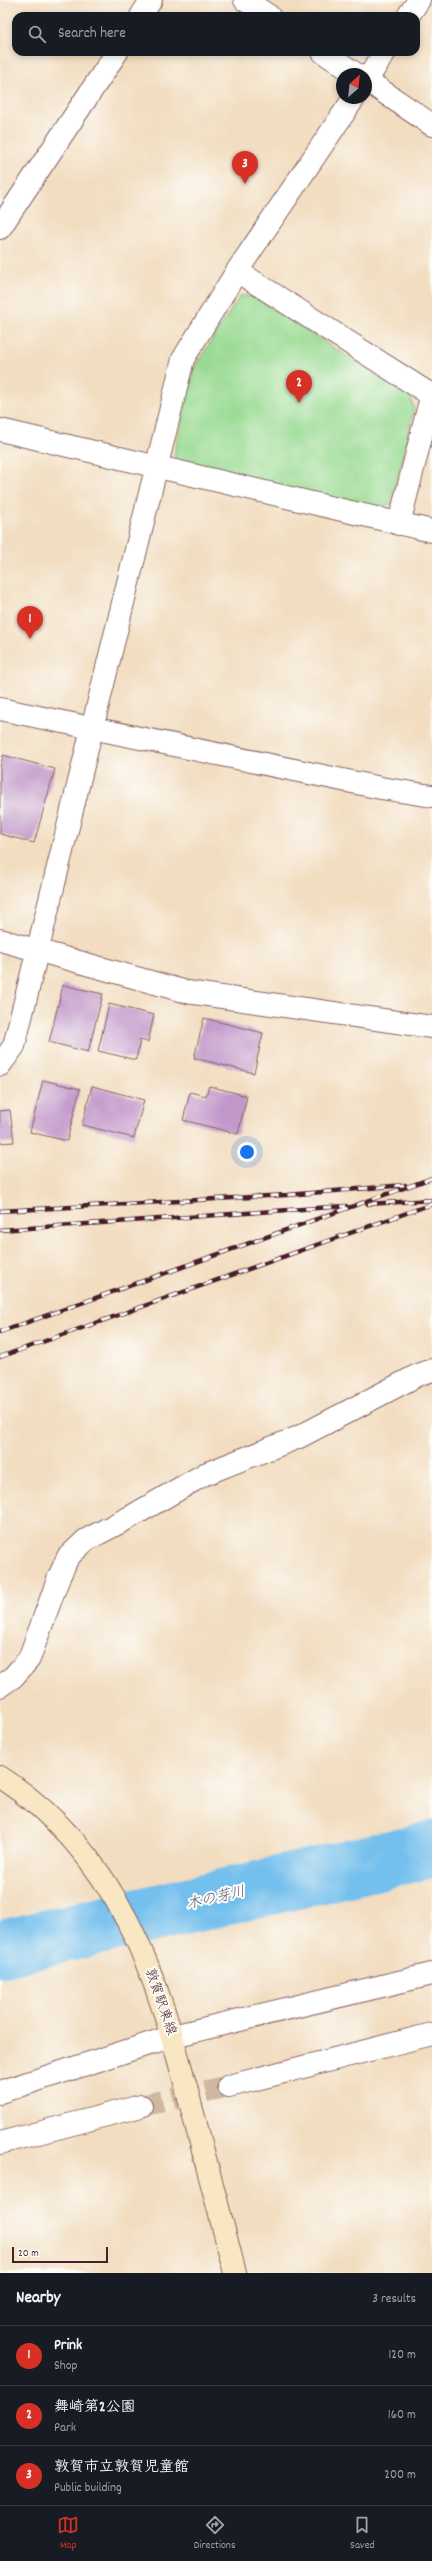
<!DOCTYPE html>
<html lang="en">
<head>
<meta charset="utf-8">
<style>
  body { margin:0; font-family:Dekko,"Klee One",sans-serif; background:#242831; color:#f1f3f6 }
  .compass { position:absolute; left:336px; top:68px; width:36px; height:36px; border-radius:50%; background:#171b24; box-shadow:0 2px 6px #0003; rotate:27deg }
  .scale { position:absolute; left:12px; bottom:10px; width:96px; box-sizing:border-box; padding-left:4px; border:2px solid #4a1f2b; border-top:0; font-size:11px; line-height:14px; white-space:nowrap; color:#4a1f2b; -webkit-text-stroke:3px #fdfcf7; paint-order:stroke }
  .you { position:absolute; left:247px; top:1152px; width:14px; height:14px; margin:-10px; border:3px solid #fff; border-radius:50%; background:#1a73e8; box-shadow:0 0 0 6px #1a73e833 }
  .badge { display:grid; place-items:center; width:26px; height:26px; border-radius:50%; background:#d93025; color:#fff; font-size:13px; font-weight:700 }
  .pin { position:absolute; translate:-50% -33px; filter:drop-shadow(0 1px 2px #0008) }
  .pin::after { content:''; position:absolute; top:21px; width:14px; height:12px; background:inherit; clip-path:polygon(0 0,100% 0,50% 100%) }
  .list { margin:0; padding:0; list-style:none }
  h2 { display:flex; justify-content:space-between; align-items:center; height:52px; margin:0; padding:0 16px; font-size:17px }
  h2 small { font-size:13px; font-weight:400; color:#9ea1a6 }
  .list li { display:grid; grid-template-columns:26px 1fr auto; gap:12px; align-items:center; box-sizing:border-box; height:60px; padding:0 16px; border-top:1px solid #363941 }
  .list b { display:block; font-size:15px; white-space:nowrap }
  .list p { margin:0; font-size:13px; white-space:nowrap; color:#9ea1a6 }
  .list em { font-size:13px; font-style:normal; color:#9ea1a6 }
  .icon { flex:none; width:22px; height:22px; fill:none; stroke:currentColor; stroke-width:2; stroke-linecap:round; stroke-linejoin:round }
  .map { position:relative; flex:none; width:432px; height:2273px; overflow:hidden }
  .search { position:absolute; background:#171b24; box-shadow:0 2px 6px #0003; left:12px; right:12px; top:12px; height:44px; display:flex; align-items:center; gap:10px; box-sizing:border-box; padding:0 14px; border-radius:12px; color:#9ea1a6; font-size:15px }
  .sheet { height:232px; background:#171b24 }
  nav { display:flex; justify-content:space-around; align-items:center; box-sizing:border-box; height:56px; border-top:1px solid #363941; background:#171b24; font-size:11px; color:#9ea1a6 }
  nav a { display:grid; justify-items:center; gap:2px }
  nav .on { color:#d93025 }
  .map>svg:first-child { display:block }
  .green { fill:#97da91; stroke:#707c5e }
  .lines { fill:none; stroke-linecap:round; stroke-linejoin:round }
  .river { stroke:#73bfed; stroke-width:57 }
  .building { fill:#c298cb }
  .minor-tunnel { stroke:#d0b7a2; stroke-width:22; stroke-dasharray:22 11; stroke-linecap:butt }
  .minor-casing { stroke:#85625f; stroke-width:24 }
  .tertiary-casing { stroke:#85625f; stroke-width:24 }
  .secondary-casing { stroke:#85625f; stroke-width:24 }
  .minor { stroke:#fff; stroke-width:22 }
  .tertiary { stroke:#fff; stroke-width:22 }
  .secondary { stroke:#f9e7c3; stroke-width:22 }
  .rail-casing { stroke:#4a1f2b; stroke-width:4.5 }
  .rail { stroke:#fdfcf7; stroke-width:3; stroke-dasharray:9; stroke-linecap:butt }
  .labels { text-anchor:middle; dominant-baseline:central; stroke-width:4; stroke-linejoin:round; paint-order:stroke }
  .street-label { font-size:14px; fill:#4a1f2b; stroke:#fdfcf7 }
  .water-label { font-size:15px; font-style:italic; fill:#58576f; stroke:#fdfcf7 }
</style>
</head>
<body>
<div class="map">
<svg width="432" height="2273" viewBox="0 0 432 2273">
  <rect width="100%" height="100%" fill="#fdfcf7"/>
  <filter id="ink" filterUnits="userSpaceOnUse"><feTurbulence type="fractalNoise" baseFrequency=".025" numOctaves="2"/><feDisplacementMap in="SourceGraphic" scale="8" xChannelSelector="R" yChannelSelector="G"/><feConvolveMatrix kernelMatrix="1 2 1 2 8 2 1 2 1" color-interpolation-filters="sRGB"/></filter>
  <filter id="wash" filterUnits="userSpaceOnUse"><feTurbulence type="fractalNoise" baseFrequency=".012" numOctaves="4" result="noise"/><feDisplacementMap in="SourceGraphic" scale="16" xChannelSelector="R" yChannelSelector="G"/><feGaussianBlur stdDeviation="0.9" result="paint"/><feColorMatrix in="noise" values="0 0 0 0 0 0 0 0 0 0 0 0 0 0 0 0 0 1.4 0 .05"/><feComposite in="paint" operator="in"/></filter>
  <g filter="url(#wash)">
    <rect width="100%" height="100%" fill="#f2ddc0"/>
    <!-- green -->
    <path class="green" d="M240,296H252L411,397L414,409L391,504L376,508L182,467L174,455L194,368Z"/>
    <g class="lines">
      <!-- river -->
      <path class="river" d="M0,1949L432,1849"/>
    </g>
    <g id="blocks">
      <!-- building -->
      <path class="building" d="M3,755L55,769L34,843L0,834V768Z
        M63,985L103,994L88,1052L49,1042Z
        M109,1004L154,1015L148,1042L140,1040L136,1060L98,1051Z
        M204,1018L263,1033L254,1073L194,1058Z
        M43,1080L80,1089L67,1141L30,1132Z
        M92,1086L144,1100L134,1138L82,1125Z
        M209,1086L247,1096L238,1134L183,1120L190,1092L206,1096Z
        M10,1110L14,1142L0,1143V1111Z"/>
    </g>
  </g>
  <g filter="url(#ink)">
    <use href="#blocks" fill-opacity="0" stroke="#85625f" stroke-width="1"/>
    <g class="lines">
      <!-- minor-tunnel -->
      <path class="minor-tunnel" d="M141,2106L229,2086"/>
      <!-- minor casing -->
      <g class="minor-casing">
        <path id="minor" d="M245,0L269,16
          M141,16L151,0
          M408,16L419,0
          M323,52L356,74
          M366,80L432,125
          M366,81L385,52
          M0,228L117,52
          M237,271L431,395
          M0,430L432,531
          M399,524L432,393
          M0,940L187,992L432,1027
          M0,1065L14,1046L183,359L237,271L354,98
          M0,1686L13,1677L29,1659L59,1577L68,1557L86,1540L132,1516L205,1474L299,1437L416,1376L432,1370
          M229,2086L432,2034
          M0,2143L141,2106"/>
      </g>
      <!-- tertiary casing -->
      <g class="tertiary-casing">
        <path id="tertiary" d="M0,709L381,788L432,796
          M0,2092L173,2036L432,1974"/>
      </g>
      <!-- secondary casing -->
      <g class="secondary-casing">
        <path id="secondary" d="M0,1777C120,1855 157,1975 191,2106C206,2162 221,2217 235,2273"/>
      </g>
      <!-- minor -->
      <use href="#minor" class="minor"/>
      <!-- tertiary -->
      <use href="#tertiary" class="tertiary"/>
      <!-- secondary -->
      <use href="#secondary" class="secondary"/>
      <!-- rail casing -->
      <g class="rail-casing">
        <path id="rail" d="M368,1204L432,1200
          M0,1211L287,1195L405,1185
          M0,1230L346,1206
          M0,1332L432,1178
          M0,1357L432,1204"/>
      </g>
      <!-- rail -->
      <use href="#rail" class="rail"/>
    </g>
  </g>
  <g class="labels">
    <!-- street labels -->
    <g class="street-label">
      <text transform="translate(160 2002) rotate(71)">敦賀駅東線</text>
    </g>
    <!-- water labels -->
    <g class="water-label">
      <text transform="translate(216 1899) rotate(-13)">木の芽川</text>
    </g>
  </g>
</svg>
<svg class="compass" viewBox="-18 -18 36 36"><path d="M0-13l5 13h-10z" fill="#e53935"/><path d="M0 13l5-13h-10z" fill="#9ea1a6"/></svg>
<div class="scale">20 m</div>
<div class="you"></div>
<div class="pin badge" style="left:30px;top:639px">1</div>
<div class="pin badge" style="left:299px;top:403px">2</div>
<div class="pin badge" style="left:245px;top:184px">3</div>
<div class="search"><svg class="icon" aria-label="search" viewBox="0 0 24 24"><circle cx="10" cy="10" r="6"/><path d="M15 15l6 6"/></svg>Search here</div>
</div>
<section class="sheet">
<h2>Nearby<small>3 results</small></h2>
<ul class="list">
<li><span class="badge">1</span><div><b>Prink</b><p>Shop</p></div><em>120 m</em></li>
<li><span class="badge">2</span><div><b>舞崎第2公園</b><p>Park</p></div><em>160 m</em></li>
<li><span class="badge">3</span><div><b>敦賀市立敦賀児童館</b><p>Public building</p></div><em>200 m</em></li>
</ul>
</section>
<nav>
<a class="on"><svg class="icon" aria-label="map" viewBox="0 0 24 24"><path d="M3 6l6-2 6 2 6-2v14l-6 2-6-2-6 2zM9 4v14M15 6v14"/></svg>Map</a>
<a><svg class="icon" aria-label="directions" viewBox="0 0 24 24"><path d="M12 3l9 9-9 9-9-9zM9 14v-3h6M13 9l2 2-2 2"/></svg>Directions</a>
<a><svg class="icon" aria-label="saved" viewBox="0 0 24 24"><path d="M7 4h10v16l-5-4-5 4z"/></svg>Saved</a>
</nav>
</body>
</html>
